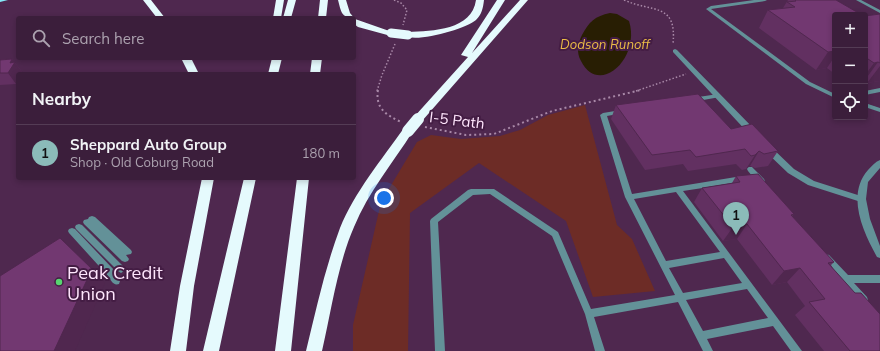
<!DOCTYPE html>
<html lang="en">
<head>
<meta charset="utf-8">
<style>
  body { margin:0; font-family:Mulish,sans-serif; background:#462b46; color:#f1f3f6 }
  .controls { position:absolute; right:12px; top:12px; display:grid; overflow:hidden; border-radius:4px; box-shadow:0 2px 6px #0003 }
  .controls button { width:36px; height:36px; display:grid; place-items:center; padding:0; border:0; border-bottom:1px solid #543c55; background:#3b1e3b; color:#f1f3f6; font:20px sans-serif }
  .you { position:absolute; left:384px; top:198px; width:14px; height:14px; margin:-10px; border:3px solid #fff; border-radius:50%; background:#1a73e8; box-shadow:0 0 0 6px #1a73e833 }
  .badge { display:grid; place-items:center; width:26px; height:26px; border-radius:50%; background:#8bbbb9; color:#111; font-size:13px; font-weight:700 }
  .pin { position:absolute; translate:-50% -33px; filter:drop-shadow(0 1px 2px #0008) }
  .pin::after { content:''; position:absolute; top:21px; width:14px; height:12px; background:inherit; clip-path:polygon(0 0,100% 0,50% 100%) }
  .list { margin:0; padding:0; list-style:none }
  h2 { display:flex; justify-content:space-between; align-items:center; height:52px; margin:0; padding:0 16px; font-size:17px }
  h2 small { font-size:13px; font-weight:400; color:#aca2af }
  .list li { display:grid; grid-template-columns:26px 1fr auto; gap:12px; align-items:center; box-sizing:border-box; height:56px; padding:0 16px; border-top:1px solid #543c55 }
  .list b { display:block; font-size:15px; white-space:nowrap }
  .list p { margin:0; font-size:13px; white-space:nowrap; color:#aca2af }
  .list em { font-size:13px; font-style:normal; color:#aca2af }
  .icon { flex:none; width:22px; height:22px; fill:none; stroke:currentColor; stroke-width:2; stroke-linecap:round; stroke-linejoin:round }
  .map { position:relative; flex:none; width:880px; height:351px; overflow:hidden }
  .search { position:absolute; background:#3b1e3b; box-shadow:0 2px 6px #0003; left:16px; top:16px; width:340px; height:44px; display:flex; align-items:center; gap:10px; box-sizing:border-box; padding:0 14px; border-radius:4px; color:#aca2af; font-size:15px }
  .panel { position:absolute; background:#3b1e3b; box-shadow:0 2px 6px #0003; left:16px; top:72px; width:340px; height:108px; border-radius:4px }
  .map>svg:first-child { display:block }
  .green { fill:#6d2c26 }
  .water { fill:#281e03 }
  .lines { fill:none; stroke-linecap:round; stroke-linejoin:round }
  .path-far1 { stroke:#a888a7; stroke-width:1.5; stroke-dasharray:1.5 2; stroke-linecap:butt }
  .path { stroke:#a888a7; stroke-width:2; stroke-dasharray:2 3; stroke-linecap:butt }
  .service { fill:#639198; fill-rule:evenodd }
  .minor { fill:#639198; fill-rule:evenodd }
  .tertiary { fill:#639198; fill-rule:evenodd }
  .primary { fill:#85e8f7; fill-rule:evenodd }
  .motorway { fill:#e5fafd; fill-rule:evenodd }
  .motorway-bridge-far1 { stroke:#e5fafd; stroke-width:9 }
  .motorway-bridge { stroke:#e5fafd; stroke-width:12 }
  .wall { fill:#623061 }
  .shaded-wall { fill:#50274f }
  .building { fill:#723871; stroke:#50274f }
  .poi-dot { fill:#57d570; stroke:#441d44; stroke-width:1.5 }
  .labels { text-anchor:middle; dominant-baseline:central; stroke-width:4; stroke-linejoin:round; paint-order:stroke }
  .far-water-label { font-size:13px; font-style:italic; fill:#ebbd46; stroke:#441d44 }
  .street-label { font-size:15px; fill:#ffe6fd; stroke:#441d44 }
  .near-poi-label { font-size:18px; fill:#ffe6fd; stroke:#441d44; text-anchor:start }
</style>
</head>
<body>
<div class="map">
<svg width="880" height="351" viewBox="0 0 880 351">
  <rect width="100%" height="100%" fill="#4f284f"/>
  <!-- green -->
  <path class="green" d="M585,105L617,225L632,239L655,291L593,297L566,221L479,163L410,213L408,351H353V325L381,202L417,142L431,135L461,139L500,136L520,130L548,115Z"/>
  <!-- water -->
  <path class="water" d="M610,13L617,14L629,21C641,58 599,97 581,61C576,52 578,43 582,35C589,22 595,16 610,13Z"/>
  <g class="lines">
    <!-- path-far1 -->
    <path class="path-far1" d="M394,0L401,3L407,10L403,25
      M624,0C653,13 677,2 673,44
      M377,91L382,75L395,44
      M636,91L686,74"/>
    <!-- path -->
    <path class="path" d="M378,90C375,108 386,115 401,122
      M425,127L466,135L494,134L552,111L641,90"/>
    <!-- service -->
    <path class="service" d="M754,0H767L765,1L711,9L810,82L835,94V98L806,84L706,9L711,6Z
      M856,0H861L880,10V13Z
      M880,88V92L865,95V91Z
      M718,94L721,96L720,97L692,102L689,100L692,98Z
      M865,103L880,108V112L865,107Z
      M621,110L624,112L623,113L607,116L632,194L742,176L744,177L746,179L744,181L742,182L683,191L802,351H791L773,326L707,339L713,351H703L678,302L594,317L605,351H595L585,314L552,236L490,194L473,195L438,222L445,351H435L430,221L431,219L468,190L471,189H494L558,232L591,309L675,295L625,197L600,115L603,113ZM676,192L720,252L666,261L634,199ZM724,258L742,283L683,293L669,268ZM747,289L768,318L703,331L686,300Z
      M748,167H752L764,179L765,181L764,183H758L748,171L747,169Z
      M92,216L95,217L131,250L132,252L131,254L126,255L129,259L128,261L125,262L122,261L84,224L83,222L84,220L88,219L89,217Z
      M79,224L82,225L124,267L125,269L124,271L121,273L118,271L76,229L75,227L76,225Z
      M72,228L75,229L114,270L120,281L119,284C113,286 111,280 108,276L69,233L68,231L69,229Z
      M826,254L829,255L848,275H880V283H854L867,297L868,300L867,303L864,304L861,303L823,259L822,257L823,255Z"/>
    <!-- minor -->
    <path class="minor" d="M675,49L677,50L756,131L757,133L756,135H750L673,52V50Z
      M768,146L771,147L794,169L814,181L864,197L865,199L864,201L861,202L808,185L788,173L765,151L764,149Z"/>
    <!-- tertiary -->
    <path class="tertiary" d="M880,160V168L868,182L866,199L870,219L880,246V258L877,257C863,232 846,195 868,170C872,166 875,162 880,160Z"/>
    <!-- primary -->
    <path class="primary" d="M0,0H8L0,2Z"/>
    <!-- motorway -->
    <path class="motorway" d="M143,0H151L165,18H157Z
      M276,0H284L281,18H273Z
      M288,0H296L291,18H283Z
      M320,0H328L326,18H318Z
      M338,0H346L350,13L355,19L395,33L391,36L358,27L354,24V18C341,18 341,11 338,0Z
      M476,0H484C483,8 482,14 476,20C466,29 413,44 404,35L408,32C433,31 472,30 476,0Z
      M497,0H505L472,53L520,0H528L422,121H414L413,119L414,117L468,57L461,55Z
      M181,58H191L199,74H189Z
      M272,58H282L278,74H268Z
      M312,58H322L320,74H310Z
      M408,127L413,131C393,163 368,192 354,227C338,263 331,312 322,351H306C316,310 325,268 340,228C354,193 382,159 404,128Z
      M202,178H214L194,286L186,351H170L180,286Z
      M244,178H256L219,351H203Z
      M297,178H309L291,351H275Z"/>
    <!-- motorway-bridge-far1 -->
    <path class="motorway-bridge-far1" d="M391,33L408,35"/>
    <!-- motorway-bridge -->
    <path class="motorway-bridge" d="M408,131L418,119"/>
  </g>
  <!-- wall -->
  <path class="wall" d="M788,0H836L835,15V74L827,68L816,70L759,28L768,10L783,8Z
    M880,14V81L867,83L865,81V16Z
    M12,59L23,73V74H18L16,84L0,85V60Z
    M616,105L778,151L768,166L755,168L750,166L746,169L742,170L736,164L688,171L683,164L645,170L611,119Z
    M736,176L794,214L792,216L834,262L831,265L880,351H824L795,315L805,306L787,282L772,285L737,239L723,241L694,202L702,188L732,183Z"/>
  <!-- shaded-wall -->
  <path class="shaded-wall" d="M835,51V56L827,68L816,70L828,52Z
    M12,59L23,73V74H18V81L16,84L8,73L10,63Z
    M878,62L865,80V75L874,63Z
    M880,66V81L867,83Z
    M759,151L750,166L746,169L755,155Z
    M747,224L737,239L723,241L733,227Z
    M800,268L787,282L772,285L784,271Z
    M92,269L105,283L75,351H54Z"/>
  <!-- building -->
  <path class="building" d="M795,0H836L862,15H835V51L828,52L768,10L795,7L787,2L796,1Z
    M880,14V63L878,62L874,63L865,57V16Z
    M12,59L10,63L15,62L8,73H0V60Z
    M698,94L731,129L752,124L778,151L764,154L759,151L755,155L751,156L745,149L696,157L690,150L652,155L616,105Z
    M758,174L794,214L791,215L834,262L828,263L855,293H861L880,314V351H850L809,302L825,299L800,268L784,271L747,224L733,227L702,188L740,182L736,176Z
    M60,238L92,269L54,351H0V276Z"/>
  <!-- markers -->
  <circle class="poi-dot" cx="59" cy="282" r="4"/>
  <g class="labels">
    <!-- far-water labels -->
    <g class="far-water-label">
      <text x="605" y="44">Dodson Runoff</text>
    </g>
    <!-- street labels -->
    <g class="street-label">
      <text transform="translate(457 120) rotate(7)">I-5 Path</text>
    </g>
    <!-- near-poi labels -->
    <g class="near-poi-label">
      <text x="67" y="272">Peak Credit<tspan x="67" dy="21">Union</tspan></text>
    </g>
  </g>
</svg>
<div class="controls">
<button>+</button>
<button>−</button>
<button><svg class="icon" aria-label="locate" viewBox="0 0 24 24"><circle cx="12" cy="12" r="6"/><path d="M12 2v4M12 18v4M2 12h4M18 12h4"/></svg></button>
</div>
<div class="you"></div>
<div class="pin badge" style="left:736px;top:235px">1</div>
<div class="search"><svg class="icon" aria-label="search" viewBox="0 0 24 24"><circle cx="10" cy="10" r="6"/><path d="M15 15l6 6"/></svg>Search here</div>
<section class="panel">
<h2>Nearby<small></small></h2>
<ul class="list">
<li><span class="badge">1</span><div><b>Sheppard Auto Group</b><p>Shop · Old Coburg Road</p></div><em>180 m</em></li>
</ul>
</section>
</div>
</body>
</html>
